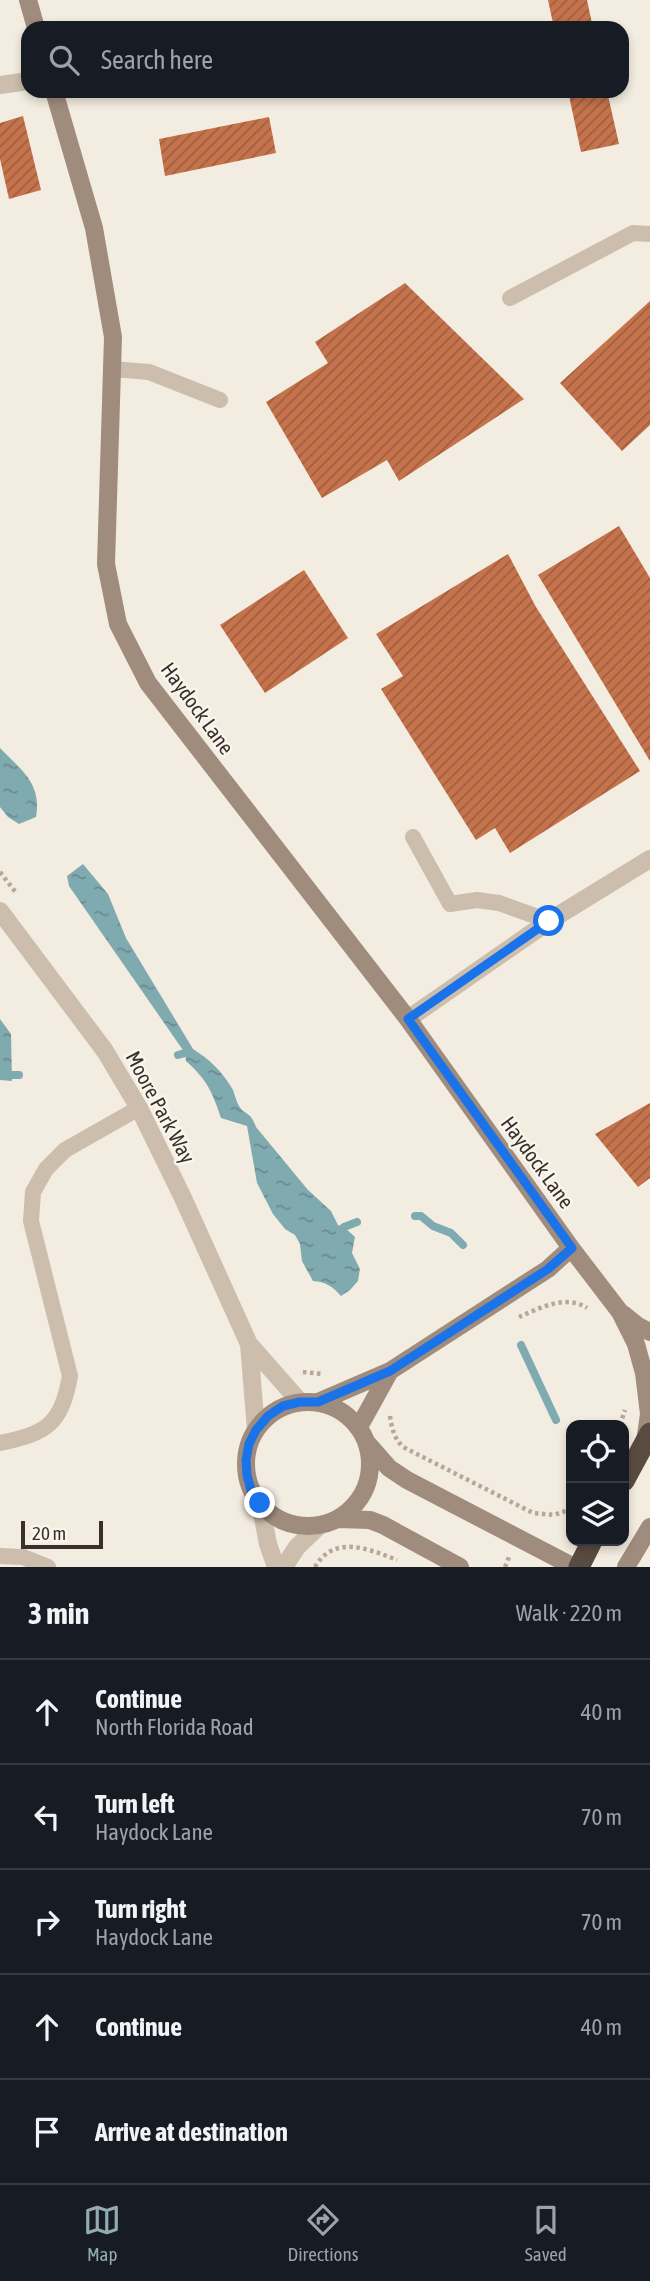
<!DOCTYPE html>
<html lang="en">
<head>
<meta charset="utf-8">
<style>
  body { margin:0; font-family:"Asap Condensed",sans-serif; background:#242831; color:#f1f3f6 }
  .controls { position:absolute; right:21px; bottom:21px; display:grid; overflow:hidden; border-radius:14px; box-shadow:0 4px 10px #0003 }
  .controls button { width:63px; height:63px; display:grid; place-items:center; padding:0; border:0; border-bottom:2px solid #363941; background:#171b24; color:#f1f3f6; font:35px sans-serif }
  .scale { position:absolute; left:21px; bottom:18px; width:82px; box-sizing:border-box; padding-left:7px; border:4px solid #3a302b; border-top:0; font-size:19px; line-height:24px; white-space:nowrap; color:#3a302b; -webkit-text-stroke:5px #faf5ed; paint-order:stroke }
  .stop { position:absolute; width:21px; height:21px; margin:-16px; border:5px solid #1a73e8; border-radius:50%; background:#fff }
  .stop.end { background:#1a73e8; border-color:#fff; box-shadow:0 2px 7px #0008 }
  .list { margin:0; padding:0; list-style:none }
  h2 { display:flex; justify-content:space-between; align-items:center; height:91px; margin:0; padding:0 28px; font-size:30px }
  h2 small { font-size:23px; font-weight:400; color:#9ea1a6 }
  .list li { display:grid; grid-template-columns:46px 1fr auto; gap:21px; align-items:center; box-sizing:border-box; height:105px; padding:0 28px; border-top:2px solid #363941 }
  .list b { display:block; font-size:26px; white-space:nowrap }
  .list p { margin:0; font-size:23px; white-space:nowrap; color:#9ea1a6 }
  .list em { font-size:23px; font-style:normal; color:#9ea1a6 }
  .icon { flex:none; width:38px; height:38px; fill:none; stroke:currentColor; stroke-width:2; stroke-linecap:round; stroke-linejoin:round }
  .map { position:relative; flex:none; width:650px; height:1567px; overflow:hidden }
  .search { position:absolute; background:#171b24; box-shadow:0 4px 10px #0003; left:21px; right:21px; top:21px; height:77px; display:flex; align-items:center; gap:18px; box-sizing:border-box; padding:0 24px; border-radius:21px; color:#9ea1a6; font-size:26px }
  .sheet { height:616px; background:#171b24 }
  nav { display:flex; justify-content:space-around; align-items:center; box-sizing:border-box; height:98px; border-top:2px solid #363941; background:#171b24; font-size:19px; color:#9ea1a6 }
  nav a { display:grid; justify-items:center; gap:4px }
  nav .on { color:#93abb0 }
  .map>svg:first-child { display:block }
  .water { fill:url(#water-ripples) }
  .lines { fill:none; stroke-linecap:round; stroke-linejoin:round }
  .stream { stroke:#7faab0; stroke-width:8 }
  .building { fill:url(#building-hatch) }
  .path { stroke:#b8a796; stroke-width:4.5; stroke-dasharray:3.5 3.5; stroke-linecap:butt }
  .lane { stroke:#ccbdac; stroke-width:16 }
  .street { stroke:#ccbdac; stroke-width:18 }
  .secondary { stroke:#a08c7d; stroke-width:18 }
  .highway { stroke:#5a4b42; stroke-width:21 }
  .route { stroke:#1a73e8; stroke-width:9 }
  .labels { text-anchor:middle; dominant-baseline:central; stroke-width:5; stroke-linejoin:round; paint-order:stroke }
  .street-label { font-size:21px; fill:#3a302b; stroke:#faf5ed }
</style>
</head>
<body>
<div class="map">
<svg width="650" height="1567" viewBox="0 0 650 1567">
  <defs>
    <pattern id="water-ripples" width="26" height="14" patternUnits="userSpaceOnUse" patternTransform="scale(1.75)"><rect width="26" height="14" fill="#7faab0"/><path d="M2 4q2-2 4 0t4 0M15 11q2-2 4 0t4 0" fill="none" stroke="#698b8f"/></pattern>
    <pattern id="building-hatch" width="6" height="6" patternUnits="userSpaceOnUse" patternTransform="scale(1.75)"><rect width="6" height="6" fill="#c5734c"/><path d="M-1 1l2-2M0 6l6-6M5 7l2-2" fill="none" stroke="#a15f3f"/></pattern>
  </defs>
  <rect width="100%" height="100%" fill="#f3ece0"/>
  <!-- water -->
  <path class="water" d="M0,748C21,770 42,783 36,817L19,824L8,817L0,807Z
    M83,864L108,894L126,938L193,1049C209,1059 223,1072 233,1090C235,1095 236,1101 239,1106C245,1116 250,1110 256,1127L308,1190L331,1211L338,1225L344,1227L355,1237L352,1253L360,1269L358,1281L350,1290L341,1296C332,1286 326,1282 313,1281L302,1261L300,1244L295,1235L285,1229L273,1214L257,1183L247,1126L221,1118C212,1091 207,1080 186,1061L185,1053L69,886L67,876Z
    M0,1019L11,1034L12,1081L0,1080Z"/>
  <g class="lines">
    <!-- stream -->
    <path class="stream" d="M178,1055L185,1053
      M12,1075H19
      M415,1216H421L433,1226L451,1233L463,1245
      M344,1227L357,1222
      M521,1345L556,1420"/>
  </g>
  <!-- building -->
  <path class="building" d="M548,0H587L593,28H554Z
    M568,91H607L619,144L581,152Z
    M23,116L41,190L9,199L0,159V123Z
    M269,117L276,153L165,176L159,139Z
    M405,283L524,399L399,481L387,460L322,498L266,402L328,363L315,342Z
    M650,301V425L622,451L560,383Z
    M619,526L650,578V761L538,575Z
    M508,554L536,607L640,771L510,853L495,828L476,840L381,689L403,676L376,634Z
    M304,570L348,638L265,693L220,625Z
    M650,1103V1178L638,1187L595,1134Z"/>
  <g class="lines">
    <!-- path -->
    <path class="path" d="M0,872L17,894
      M519,1317C540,1308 566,1294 587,1308
      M303,1372L322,1374
      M390,1416C392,1429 394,1438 403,1447L533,1513L554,1515L571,1509
      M620,1425L625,1410
      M315,1567C334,1534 369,1549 397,1560
      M505,1567L509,1557"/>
    <!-- lane -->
    <path class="lane" d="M510,298L633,233L650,234
      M112,369L149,372L220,400
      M413,837L450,904L477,900L499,903L549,921
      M0,1443C47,1433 61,1425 70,1376L31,1221L33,1192L46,1169L65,1150L139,1108
      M0,1556L23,1557L48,1567"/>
    <!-- street -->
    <path class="street" d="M0,85L28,81
      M0,911L105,1051L139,1108L183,1198L249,1344L300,1402
      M408,1019L549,921L650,859
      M249,1344L256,1430
      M260,1503L268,1544L276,1567
      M284,1567L297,1547L320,1525"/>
    <!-- secondary -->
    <path class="secondary" d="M28,0L36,28
      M54,91L94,228L113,337L106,564L118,624L148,683L408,1019L571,1248L620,1312L636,1344L644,1373L649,1414L645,1442
      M623,1314L638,1326L650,1332
      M246 1464a62 62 0 1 1 124 0a62 62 0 1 1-124 0Z
      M318,1402L390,1371L548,1269L571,1248
      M359,1427L390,1371
      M368,1444L389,1468L407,1480L574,1567
      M337,1519L370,1520L383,1525L460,1567
      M626,1567L650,1527"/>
    <!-- highway -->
    <path class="highway" d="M624,1481L650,1433
      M579,1567L592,1541"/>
  </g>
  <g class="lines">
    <!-- route -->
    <path class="route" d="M260,1503L251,1490L247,1475L246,1460L249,1444L256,1430L268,1416L283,1406L300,1402H318L390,1371L548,1269L572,1248L408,1019L549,921"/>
  </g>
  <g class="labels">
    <!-- street labels -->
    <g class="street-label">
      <text transform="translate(198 708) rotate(54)">Haydock Lane</text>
      <text transform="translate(161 1107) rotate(62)">Moore Park Way</text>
      <text transform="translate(538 1162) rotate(54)">Haydock Lane</text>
    </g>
  </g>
</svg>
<div class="controls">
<button><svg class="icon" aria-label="locate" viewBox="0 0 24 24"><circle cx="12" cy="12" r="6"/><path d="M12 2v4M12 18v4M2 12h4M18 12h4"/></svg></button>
<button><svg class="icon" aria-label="layers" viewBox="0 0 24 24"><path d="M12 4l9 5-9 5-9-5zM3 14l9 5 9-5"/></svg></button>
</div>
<div class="scale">20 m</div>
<div class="stop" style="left:549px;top:921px"></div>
<div class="stop end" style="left:260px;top:1503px"></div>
<div class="search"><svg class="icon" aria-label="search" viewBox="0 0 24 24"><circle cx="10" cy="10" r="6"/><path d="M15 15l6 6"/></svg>Search here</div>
</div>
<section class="sheet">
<h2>3 min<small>Walk · 220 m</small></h2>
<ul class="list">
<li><svg class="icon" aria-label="ahead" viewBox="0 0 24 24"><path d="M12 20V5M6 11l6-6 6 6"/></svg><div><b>Continue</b><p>North Florida Road</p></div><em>40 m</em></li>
<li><svg class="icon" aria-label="left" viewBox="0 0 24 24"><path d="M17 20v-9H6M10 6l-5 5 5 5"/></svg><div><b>Turn left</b><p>Haydock Lane</p></div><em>70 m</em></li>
<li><svg class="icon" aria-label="right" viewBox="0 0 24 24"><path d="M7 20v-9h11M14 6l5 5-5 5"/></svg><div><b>Turn right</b><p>Haydock Lane</p></div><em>70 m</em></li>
<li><svg class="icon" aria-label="ahead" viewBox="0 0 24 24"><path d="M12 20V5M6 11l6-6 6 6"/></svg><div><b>Continue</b></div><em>40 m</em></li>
<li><svg class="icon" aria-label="arrive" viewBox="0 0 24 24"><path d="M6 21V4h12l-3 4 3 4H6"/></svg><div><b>Arrive at destination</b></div></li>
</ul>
</section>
<nav>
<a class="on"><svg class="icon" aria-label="map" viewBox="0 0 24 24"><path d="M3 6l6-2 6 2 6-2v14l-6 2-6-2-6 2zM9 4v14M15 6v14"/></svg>Map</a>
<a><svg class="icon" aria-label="directions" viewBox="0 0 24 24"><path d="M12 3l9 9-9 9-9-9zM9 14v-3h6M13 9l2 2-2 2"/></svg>Directions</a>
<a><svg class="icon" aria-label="saved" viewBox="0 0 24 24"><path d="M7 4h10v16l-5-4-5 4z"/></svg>Saved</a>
</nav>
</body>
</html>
